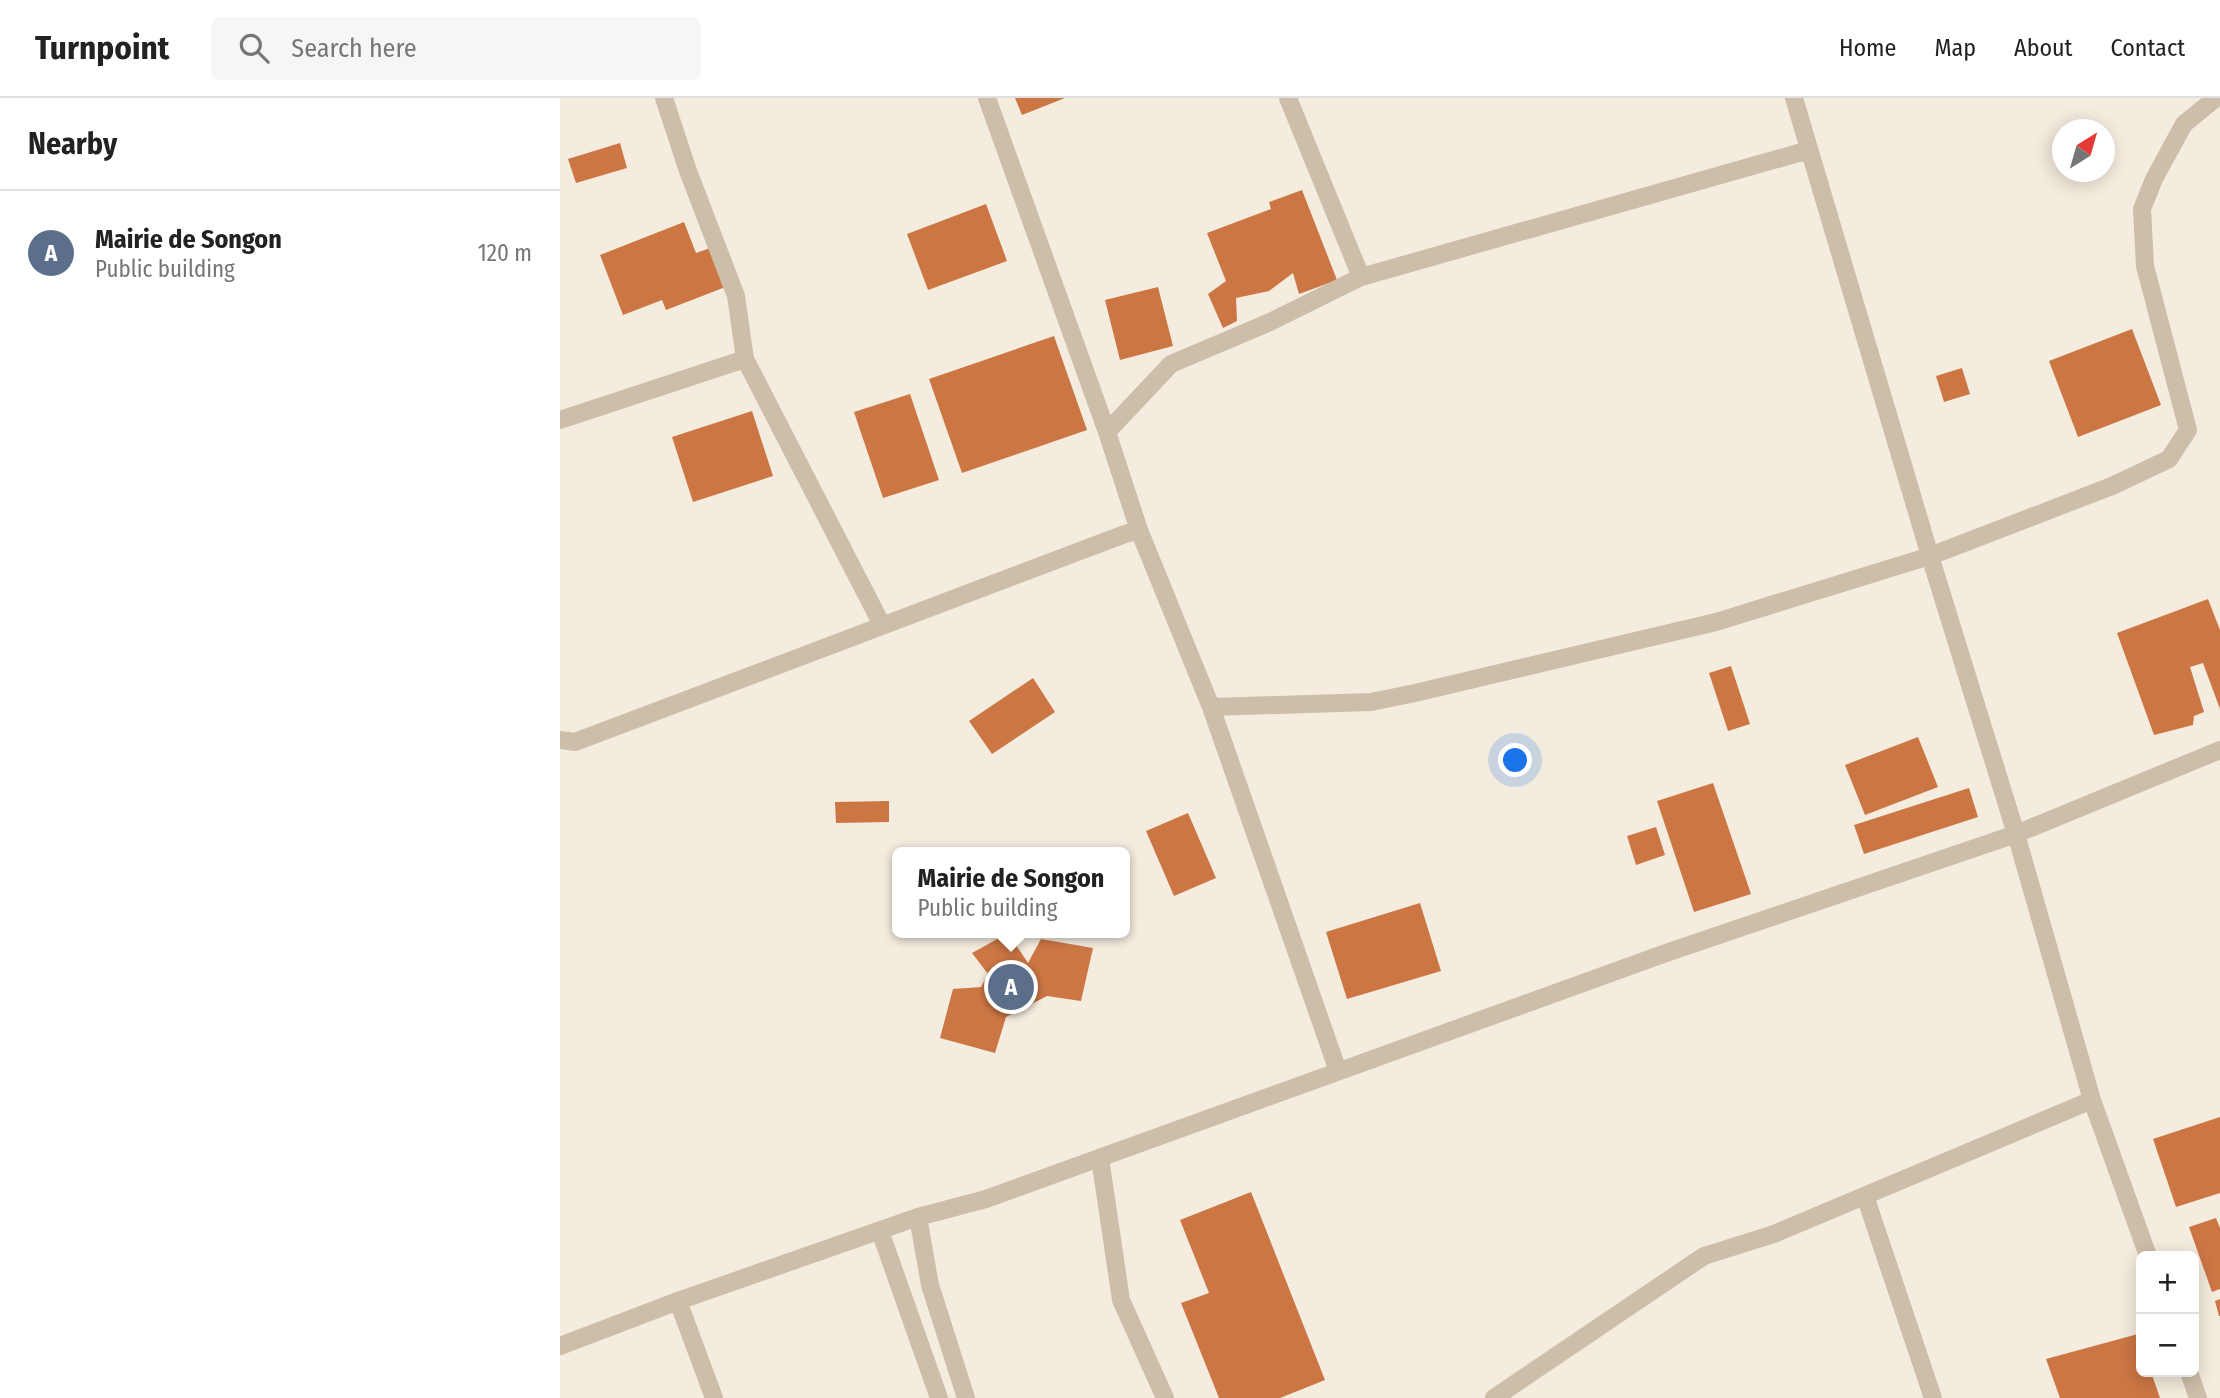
<!DOCTYPE html>
<html lang="en">
<head>
<meta charset="utf-8">
<style>
  body { margin:0; font-family:"Fira Sans Condensed",sans-serif; background:#f6f6f6; color:#222 }
  .controls { position:absolute; right:21px; bottom:21px; display:grid; overflow:hidden; border-radius:10px; box-shadow:0 4px 18px #0003 }
  .controls button { width:63px; height:63px; display:grid; place-items:center; padding:0; border:0; border-bottom:2px solid #e0e0e0; background:#fff; color:#222; font:35px sans-serif }
  .compass { position:absolute; left:1492px; top:21px; width:63px; height:63px; border-radius:50%; background:#fff; box-shadow:0 4px 18px #0003; rotate:37deg }
  .you { position:absolute; left:956px; top:663px; width:24px; height:24px; margin:-18px; border:5px solid #fff; border-radius:50%; background:#1a73e8; box-shadow:0 0 0 10px #1a73e833 }
  .badge { display:grid; place-items:center; width:46px; height:46px; border-radius:50%; background:#db2777; color:#fff; font-size:23px; font-weight:700 }
  .pin { position:absolute; translate:-50% -50%; border:4px solid #fff; box-shadow:0 2px 7px #0006 }
  .popup { position:absolute; left:332px; top:749px; width:238px; height:91px; box-sizing:border-box; display:grid; place-content:center; border-radius:10px; background:#fff; filter:drop-shadow(0 2px 5px #0005); font-size:23px; white-space:nowrap; color:#767676 }
  .popup b { font-size:26px; color:#222 }
  .popup::after { content:''; position:absolute; left:50%; top:100%; margin-left:-14px; border:14px solid transparent; border-top-color:#fff }
  .list { margin:0; padding:0; list-style:none }
  h2 { display:flex; justify-content:space-between; align-items:center; height:91px; margin:0; padding:0 28px; font-size:30px }
  h2 small { font-size:23px; font-weight:400; color:#767676 }
  .list li { display:grid; grid-template-columns:46px 1fr auto; gap:21px; align-items:center; box-sizing:border-box; height:126px; padding:0 28px; border-top:2px solid #e0e0e0 }
  .list b { display:block; font-size:26px; white-space:nowrap }
  .list p { margin:0; font-size:23px; white-space:nowrap; color:#767676 }
  .list em { font-size:23px; font-style:normal; color:#767676 }
  .icon { flex:none; width:38px; height:38px; fill:none; stroke:currentColor; stroke-width:2; stroke-linecap:round; stroke-linejoin:round }
  .map { position:relative; flex:none; width:1660px; height:1300px; overflow:hidden }
  header { display:flex; align-items:center; gap:42px; box-sizing:border-box; height:98px; padding:0 35px; background:#fff; border-bottom:2px solid #e0e0e0 }
  header strong { font-size:33px }
  nav { display:flex; gap:38px; margin-inline-start:auto; font-size:24px }
  .search { width:490px; height:63px; background:#f6f6f6; display:flex; align-items:center; gap:18px; box-sizing:border-box; padding:0 24px; border-radius:10px; color:#767676; font-size:26px }
  main { display:flex }
  aside { flex:1; background:#fff }
  .map>svg:first-child { display:block }
  .building { fill:#cc7644 }
  .lines { fill:none; stroke-linecap:round; stroke-linejoin:round }
  .minor { stroke:#cdbea9; stroke-width:18 }
</style>
</head>
<body>
<header>
<strong>Turnpoint</strong>
<div class="search"><svg class="icon" aria-label="search" viewBox="0 0 24 24"><circle cx="10" cy="10" r="6"/><path d="M15 15l6 6"/></svg>Search here</div>
<nav><a>Home</a><a>Map</a><a>About</a><a>Contact</a></nav>
</header>
<main>
<aside>
<h2>Nearby<small></small></h2>
<ul class="list">
<li><span class="badge" style="background:#5c6f8a">A</span><div><b>Mairie de Songon</b><p>Public building</p></div><em>120 m</em></li>
</ul>
</aside>
<div class="map">
<svg width="1660" height="1300" viewBox="0 0 1660 1300">
  <rect width="100%" height="100%" fill="#f4ecde"/>
  <!-- building -->
  <path class="building" d="M455,0H505L462,17Z
    M60,45L67,70L16,85L8,61Z
    M742,92L777,182L739,196L733,175L709,193L676,200L677,223L663,230L648,196L666,183L647,135L711,111L709,104Z
    M426,106L447,163L368,192L347,136Z
    M124,124L136,155L153,149L168,188L106,212L102,202L63,217L40,157Z
    M598,189L613,248L560,262L545,202Z
    M1572,231L1601,307L1518,339L1489,263Z
    M494,238L527,332L402,375L369,281Z
    M1402,270L1410,296L1384,304L1376,278Z
    M350,296L379,382L323,400L294,314Z
    M192,313L213,378L133,404L112,339Z
    M1648,501L1660,532V611L1643,565L1630,569L1644,614L1634,618L1633,627L1594,637L1557,535Z
    M1171,568L1190,626L1168,633L1149,575Z
    M473,580L495,614L432,656L409,623Z
    M1358,639L1378,689L1305,717L1285,667Z
    M1153,685L1191,796L1134,814L1097,703Z
    M1409,690L1418,719L1304,756L1294,727Z
    M329,703V724L276,725L275,704Z
    M628,715L656,780L614,798L586,733Z
    M1096,729L1105,757L1076,767L1067,738Z
    M860,805L881,873L787,901L766,834Z
    M448,835L468,865L481,841L533,850L521,903L487,898L446,919L435,955L380,940L393,891L421,889L428,876L412,855Z
    M1660,1019V1095L1616,1109L1593,1041Z
    M691,1094L765,1282L720,1300H659L621,1205L649,1195L620,1122Z
    M1656,1120L1660,1130V1191L1652,1194L1629,1129Z
    M1660,1201V1218H1659L1655,1203Z
    M1578,1236L1581,1245V1274H1591L1600,1300H1500L1486,1261Z"/>
  <g class="lines">
    <!-- minor -->
    <path class="minor" d="M104,0L128,73L176,198L185,261L322,527
      M427,0L547,334L579,432
      M728,0L801,179
      M1234,0L1370,458L1456,736L1532,1002L1588,1158
      M0,322L185,261
      M547,334L611,266L710,224L801,179L1249,52
      M651,609L811,604L855,595L1156,524L1370,458L1552,388L1609,361L1628,332L1585,168L1582,111L1594,81L1624,26L1656,0
      M0,642L15,644L565,436L579,432L651,609L778,973
      M540,1060L561,1202L605,1300
      M1305,1098L1373,1300
      M358,1119L370,1187L406,1300
      M320,1133L379,1300
      M118,1203L154,1300
      M0,1248L118,1203L358,1119L426,1101L1106,855L1456,736L1660,652
      M1629,1274L1638,1300
      M934,1300L1144,1158L1214,1136L1532,1002"/>
  </g>
</svg>
<div class="controls">
<button>+</button>
<button>−</button>
</div>
<svg class="compass" viewBox="-18 -18 36 36"><path d="M0-13l5 13h-10z" fill="#e53935"/><path d="M0 13l5-13h-10z" fill="#767676"/></svg>
<div class="you"></div>
<div class="pin badge" style="left:451px;top:889px;background:#5c6f8a">A</div>
<div class="popup"><b>Mairie de Songon</b>Public building</div>
</div>
</main>
</body>
</html>
